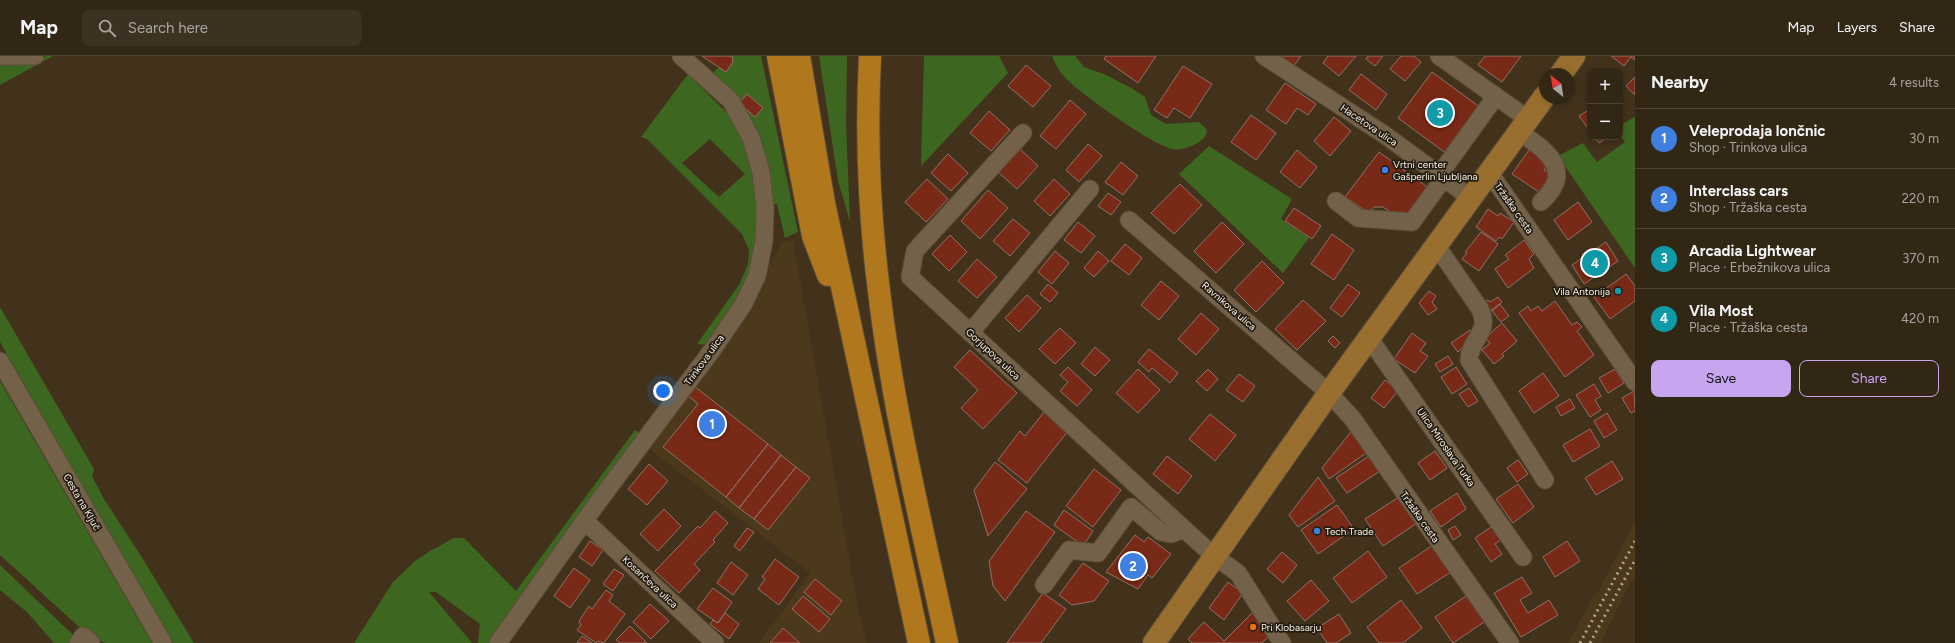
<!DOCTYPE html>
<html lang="en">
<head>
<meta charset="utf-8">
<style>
  body { margin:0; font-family:Figtree,sans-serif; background:#3d3222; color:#f1f3f6 }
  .controls { position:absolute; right:12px; top:12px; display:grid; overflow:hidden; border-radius:8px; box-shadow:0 2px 6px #0003 }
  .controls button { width:36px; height:36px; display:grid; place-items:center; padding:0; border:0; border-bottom:1px solid #4d4334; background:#322614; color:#f1f3f6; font:20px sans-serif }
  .compass { position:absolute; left:1539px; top:12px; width:36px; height:36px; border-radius:50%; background:#322614; box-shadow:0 2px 6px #0003; rotate:330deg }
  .you { position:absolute; left:663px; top:335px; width:14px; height:14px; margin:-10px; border:3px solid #fff; border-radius:50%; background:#1a73e8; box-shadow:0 0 0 6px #1a73e833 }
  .badge { display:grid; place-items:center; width:26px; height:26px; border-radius:50%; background:#c7a6ef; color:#fff; font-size:13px; font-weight:700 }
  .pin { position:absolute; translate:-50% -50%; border:2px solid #fff; box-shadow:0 1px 4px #0006 }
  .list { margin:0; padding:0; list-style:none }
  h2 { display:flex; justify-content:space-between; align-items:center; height:52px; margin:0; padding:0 16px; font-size:17px }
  h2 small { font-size:13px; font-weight:400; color:#a8a5a0 }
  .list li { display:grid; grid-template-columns:26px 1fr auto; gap:12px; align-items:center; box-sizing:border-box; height:60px; padding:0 16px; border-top:1px solid #4d4334 }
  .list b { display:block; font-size:15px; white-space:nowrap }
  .list p { margin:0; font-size:13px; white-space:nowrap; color:#a8a5a0 }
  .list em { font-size:13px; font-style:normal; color:#a8a5a0 }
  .actions { display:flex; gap:8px; padding:12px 16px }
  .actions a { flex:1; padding:9px 0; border:1px solid #c7a6ef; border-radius:8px; text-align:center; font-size:14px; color:#c7a6ef }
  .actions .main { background:#c7a6ef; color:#111 }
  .icon { flex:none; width:22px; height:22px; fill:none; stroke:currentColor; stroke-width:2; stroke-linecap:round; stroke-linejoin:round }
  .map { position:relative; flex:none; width:1635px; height:587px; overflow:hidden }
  header { display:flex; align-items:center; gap:24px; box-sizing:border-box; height:56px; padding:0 20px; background:#322614; border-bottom:1px solid #4d4334 }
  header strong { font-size:19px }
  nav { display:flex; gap:22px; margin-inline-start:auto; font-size:14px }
  .search { width:280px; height:36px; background:#3d3222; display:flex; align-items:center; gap:10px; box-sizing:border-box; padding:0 14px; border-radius:8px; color:#a8a5a0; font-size:15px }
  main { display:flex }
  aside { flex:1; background:#322614 }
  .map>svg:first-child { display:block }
  .built { fill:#4c381a }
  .green { fill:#3d6720; fill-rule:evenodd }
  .building { fill:#792a17; stroke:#917169 }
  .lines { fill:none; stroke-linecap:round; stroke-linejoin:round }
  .minor-casing { stroke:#5b4e39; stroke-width:19 }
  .major-casing { stroke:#5b4e39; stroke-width:24 }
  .highway-casing { stroke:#5b4e39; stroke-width:24 }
  .minor { stroke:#736249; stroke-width:17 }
  .major { stroke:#986f2e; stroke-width:22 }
  .highway { stroke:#b1771c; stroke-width:22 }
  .rail { stroke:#afa291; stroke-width:3; stroke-dasharray:2 4; stroke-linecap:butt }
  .shop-dot { fill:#3f7fe0; stroke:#221b11; stroke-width:1.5 }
  .culture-dot { fill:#0f9aa8; stroke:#221b11; stroke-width:1.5 }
  .food-dot { fill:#e8710a; stroke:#221b11; stroke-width:1.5 }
  .labels { text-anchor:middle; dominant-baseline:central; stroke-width:3.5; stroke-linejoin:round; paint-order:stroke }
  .street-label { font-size:10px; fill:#fbf1e3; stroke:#221b11 }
  .poi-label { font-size:10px; fill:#fbf1e3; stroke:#221b11; text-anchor:start }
</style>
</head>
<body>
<header>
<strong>Map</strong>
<div class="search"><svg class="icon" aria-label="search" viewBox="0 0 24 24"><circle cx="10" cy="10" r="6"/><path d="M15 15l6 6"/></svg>Search here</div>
<nav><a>Map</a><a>Layers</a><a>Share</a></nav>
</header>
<main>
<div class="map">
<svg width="1635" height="587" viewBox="0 0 1635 587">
  <rect width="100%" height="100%" fill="#42321b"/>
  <!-- built -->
  <path class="built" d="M793,184L857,547L867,587H759L810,517L647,391L740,261L782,186Z
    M1635,465V522L1630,527L1601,587H1568L1593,541L1598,536Z"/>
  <!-- green -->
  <path class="green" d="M46,0H53L0,29V5L39,4Z
    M729,0H761L798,176L785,182L777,148L770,149L720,26L713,17Z
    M819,0H847L846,67L850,166L838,125Z
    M924,0H999L1008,17L921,110Z
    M1052,0H1075L1084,11L1104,18L1133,33L1145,41L1151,59L1166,68L1199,66L1207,74C1206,77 1206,80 1204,82C1198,89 1181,95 1173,93C1154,90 1087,42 1071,27C1062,20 1056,10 1052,0Z
    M688,18L735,65L748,89L760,153L751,219L739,244L708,289L697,288L739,229L748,208L749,194L742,178L647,83L641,81ZM710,83L745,118L719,141L682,107Z
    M1635,61V212L1558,100L1583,87L1597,106L1625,86L1620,79V69Z
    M1209,90L1292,143L1281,163L1309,182L1283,217L1179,118Z
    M0,251L94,413L92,420L104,443L141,500L194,587H173L150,549L0,286Z
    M0,325L152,587H105L89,580L0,499Z
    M635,374L641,378L490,587H478L480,568L436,536H429L472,587H354L393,526L415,505L430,495L454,482H464L516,535Z
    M0,509L71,577L74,579L73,587H54L27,556L0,534Z"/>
  <!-- building -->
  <path class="building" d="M702,0H732L733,6L726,16Z
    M1106,0H1156L1138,27L1104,3Z
    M1279,0H1301L1293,11Z
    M1328,0H1356L1339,20L1323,7Z
    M1368,0H1383L1375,10L1366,3Z
    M1401,0H1414L1421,6L1405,25L1390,13Z
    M1485,0H1521L1502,26L1478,9Z
    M1611,0H1635V4L1631,1L1624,10Z
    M1026,9L1051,30L1033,51L1008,30Z
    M1183,10L1212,28L1190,62L1174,52L1167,62L1154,54Z
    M1432,16L1481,52L1447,98L1398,62Z
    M1361,18L1387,38L1376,54L1349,34Z
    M1635,21V39L1626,30Z
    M1285,27L1316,48L1308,59L1297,52L1286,68L1266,54Z
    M747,38L763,52L755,61L739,47Z
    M1070,44L1086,58L1056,93L1040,80Z
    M1590,53V75L1579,60Z
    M989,55L1010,74L991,95L970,77Z
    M1251,59L1276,77L1256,104L1231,86Z
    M1334,61L1351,75L1330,100L1314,85Z
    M1594,81H1608L1599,87Z
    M1088,88L1102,100L1079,126L1066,114Z
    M1531,91L1550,105L1544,114L1551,119L1539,136L1512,118Z
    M1020,93L1038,110L1017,133L998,116Z
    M1297,94L1317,111L1300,132L1280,116Z
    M1379,96L1430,133L1414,156L1395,159L1383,151H1374L1369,157L1345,141Z
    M948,98L968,117L951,135L931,117Z
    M1121,106L1138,120L1123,139L1105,126Z
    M927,123L948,143L926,166L905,146Z
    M1054,123L1070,138L1050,160L1034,145Z
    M1180,128L1202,149L1174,178L1151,157Z
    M988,134L1008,152L980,183L961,165Z
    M1108,137L1121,146L1111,159L1098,150Z
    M1578,146L1592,166L1568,184L1554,164Z
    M1294,152L1321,170L1312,183L1285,165Z
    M1488,153L1498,160L1500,157L1514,166L1502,183L1499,181L1496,185L1476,171Z
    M1013,163L1030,177L1010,200L993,185Z
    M1078,166L1095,180L1081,197L1064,184Z
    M1222,166L1244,188L1216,217L1194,195Z
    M1481,176L1498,188L1479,215L1462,203L1467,197L1465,196Z
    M1332,178L1354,194L1334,224L1311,208Z
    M950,179L967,196L949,215L932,198Z
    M1524,184L1534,198L1529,203L1534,212L1508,232L1495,213L1509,203L1505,199Z
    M1606,186L1618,205L1584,228L1572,209Z
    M1125,188L1142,202L1129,219L1111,205Z
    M1055,195L1069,207L1052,228L1038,216Z
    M1098,195L1109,205L1094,221L1084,212Z
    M977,203L997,221L977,242L958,225Z
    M1262,205L1284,227L1256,256L1234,234Z
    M1626,218L1635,230V245L1610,263L1594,241Z
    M1161,225L1179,240L1159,264L1141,249Z
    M1048,228L1058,237L1050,246L1040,238Z
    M1348,228L1360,237L1342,261L1330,252Z
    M1429,235L1436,240L1432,246L1437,253L1428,259L1419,247Z
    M1027,239L1041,252L1019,276L1005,262Z
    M1498,241L1502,246L1488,257L1482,248L1488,244L1490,246Z
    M1303,244L1326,265L1297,294L1275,273Z
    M1555,245L1572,269L1577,266L1582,271L1577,275L1594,299L1565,321L1519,257L1528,250L1531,255L1538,250L1542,255Z
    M1500,248L1509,260L1501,266L1492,255Z
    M1201,257L1219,273L1196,299L1178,283Z
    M1502,267L1517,285L1502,298L1504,300L1494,308L1482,294L1490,287L1485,282Z
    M1060,272L1076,287L1055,308L1039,293Z
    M1470,274L1475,280L1458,296L1451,287Z
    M1412,277L1426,287L1420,295L1428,300L1415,317L1394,303Z
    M1333,280L1340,287L1335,292L1328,285Z
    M1095,291L1110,304L1095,320L1081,308Z
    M1149,293L1178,317L1170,327L1152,312L1149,316L1138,306Z
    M970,294L1017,337L983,373L961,352L978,334L954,311Z
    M1448,300L1453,308L1440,316L1435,308Z
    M1068,311L1092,334L1077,350L1060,335L1068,326L1060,319Z
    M1456,311L1467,328L1452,338L1441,321Z
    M1138,313L1160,334L1138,357L1116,337Z
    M1208,313L1218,323L1207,335L1196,325Z
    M1615,313L1624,327L1608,337L1599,322Z
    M1543,317L1559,340L1534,357L1519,335Z
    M1239,318L1255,330L1243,346L1226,334Z
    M1385,324L1398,335L1384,352L1371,342Z
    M1594,328L1601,340L1595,344L1601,354L1590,361L1576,339Z
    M694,330L768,388L726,441L663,391L698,348L687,339Z
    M1469,332L1478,345L1468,351L1459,338Z
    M1634,335L1635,355L1631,357L1622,342Z
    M1570,343L1575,352L1561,360L1556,351Z
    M1044,356L1068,375L1027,427L998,404L1020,375L1025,380Z
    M1607,357L1617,374L1604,382L1594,365Z
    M1210,358L1236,379L1215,405L1189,383Z
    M1354,372L1369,395L1329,423L1322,412Z
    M1590,373L1600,390L1573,406L1563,389Z
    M768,388L781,399L739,452L726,441Z
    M1435,395L1447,412L1430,424L1418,407Z
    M781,399L796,411L754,463L739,452Z
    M1167,400L1192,420L1178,438L1153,418Z
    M1369,400L1380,415L1347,437L1336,422Z
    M1518,404L1528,418L1517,426L1507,412Z
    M1612,405L1623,423L1596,439L1585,422Z
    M995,406L1027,433L988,480L974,434Z
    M649,408L668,425L647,449L628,433Z
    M796,411L810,422L768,474L754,463Z
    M1094,413L1121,434L1093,471L1066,450Z
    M1318,421L1335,445L1298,471L1289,459Z
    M1518,428L1534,451L1513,467L1496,443Z
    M1457,437L1466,453L1441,471L1430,455Z
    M1399,441L1417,467L1383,490L1365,463Z
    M1337,449L1354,473L1318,498L1301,474Z
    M664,453L681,470L658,495L640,478Z
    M1064,454L1093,475L1083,490L1054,469Z
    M715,455L728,467L713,484L715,486L694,508L700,514L679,537L655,515L698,470L700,472Z
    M1026,455L1055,476L1005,545L993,530L989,505Z
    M1494,469L1503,482L1495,488L1502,498L1491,506L1475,482Z
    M1455,470L1461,479L1453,484L1448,474Z
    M747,472L754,476L740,495L734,490Z
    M1135,479L1144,486L1148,481L1171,498L1152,522L1148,519L1138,533L1106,516Z
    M590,485L603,494L592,510L579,501Z
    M1567,485L1580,505L1555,521L1543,501Z
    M1433,489L1451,516L1417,538L1399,512Z
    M1368,495L1387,521L1352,547L1333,522Z
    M1282,496L1297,509L1283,527L1267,513Z
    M775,503L799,521L779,549L758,533L765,523L762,521Z
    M731,506L748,519L733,539L717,527Z
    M1083,507L1109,525L1094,545L1072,549L1059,539Z
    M574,512L590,524L570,552L554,540Z
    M614,513L624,519L613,535L603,528Z
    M1522,521L1532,537L1520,544L1528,557L1549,544L1558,559L1521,581L1494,537Z
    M815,523L842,545L831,559L804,536Z
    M1311,524L1329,545L1305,565L1287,545Z
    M1228,526L1243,537L1224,564L1209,552Z
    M713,532L732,546L718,567L697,553Z
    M606,534L613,539L609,545L625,558L604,587L598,585L596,587L577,574L581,569L579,565L589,550L592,553Z
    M1043,537L1066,553L1041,587H1007Z
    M1469,538L1487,564L1453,587L1435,561Z
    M803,540L830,563L819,576L792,553Z
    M1401,544L1422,572L1403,587H1379L1367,571Z
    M650,548L669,565L651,583L633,566Z
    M1253,556L1273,576L1262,587H1192L1188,583L1204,566L1224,585Z
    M725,557L739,568L729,583L710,568L713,564L718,567Z
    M1339,558L1351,577L1336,587H1327L1317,572Z
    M630,570L647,587H620L616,584Z
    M783,572L800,587H770Z
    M582,580L592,587H577Z"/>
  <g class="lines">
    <!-- minor casing -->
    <g class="minor-casing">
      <path id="minor" d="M0,0H35
        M1264,0L1385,79L1471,142
        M1439,0L1528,63
        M1519,76C1547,94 1575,115 1541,146
        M1023,77L915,195L910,221L1184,473L1214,500L1238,517L1282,587
        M1489,116L1635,326
        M1439,119L1496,40
        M1336,145L1358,162L1412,166L1444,122
        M1129,164L1329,337L1352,362L1510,587
        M1436,189L1480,253C1491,277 1470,282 1469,304L1545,424
        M970,277L1090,133
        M1369,282L1523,501
        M0,305L163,587
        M585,465L715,587
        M1044,529L1069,494L1098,497L1131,451L1161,476L1171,478L1184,473
        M78,587L83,580L91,587
        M498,587L598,446L713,293L743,249L757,220L764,185L765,151L761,116L751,82L731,45L681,0"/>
    </g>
    <!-- major casing -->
    <g class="major-casing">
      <path id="major" d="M1561,18L1574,0
        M1154,587L1329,337L1545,40"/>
    </g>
    <!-- highway casing -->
    <g class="highway-casing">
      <path id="highway" d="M778,0L813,180L828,219
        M799,0L824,147L919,587
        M870,0C866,78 869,157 879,235C893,354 922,470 947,587"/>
    </g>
    <!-- minor -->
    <use href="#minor" class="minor"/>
    <!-- major -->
    <use href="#major" class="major"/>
    <!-- highway -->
    <use href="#highway" class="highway"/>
    <!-- rail -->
    <path class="rail" d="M1580,587L1635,485
      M1590,587L1635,504"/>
  </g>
  <!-- markers -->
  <g class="shop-dot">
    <circle cx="1385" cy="114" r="4"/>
    <circle cx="1317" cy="475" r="4"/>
  </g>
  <circle class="culture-dot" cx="1618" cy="235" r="4"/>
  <circle class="food-dot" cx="1253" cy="571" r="4"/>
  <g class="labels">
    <!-- street labels -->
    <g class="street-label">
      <text transform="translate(1369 69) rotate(34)">Hacetova ulica</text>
      <text transform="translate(1514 152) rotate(55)">Tržaška cesta</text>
      <text transform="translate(1229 250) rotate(41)">Ravnikova ulica</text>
      <text transform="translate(993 298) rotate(43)">Gorjupova ulica</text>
      <text transform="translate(704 304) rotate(-54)">Trinkova ulica</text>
      <text transform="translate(1446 391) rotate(55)">Ulica Miroslava Turka</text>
      <text transform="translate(82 446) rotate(60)">Cesta na Ključ</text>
      <text transform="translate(1420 461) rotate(55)">Tržaška cesta</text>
      <text transform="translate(650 526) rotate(43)">Kosančeva ulica</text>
    </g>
    <!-- poi labels -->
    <g class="poi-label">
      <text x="1393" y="108">Vrtni center<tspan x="1393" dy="12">Gašperlin Ljubljana</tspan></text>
      <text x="1610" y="235" text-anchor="end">Vila Antonija</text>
      <text x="1325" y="475">Tech Trade</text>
      <text x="1261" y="571">Pri Klobasarju</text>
    </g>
  </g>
</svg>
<div class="controls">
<button>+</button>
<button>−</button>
</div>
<svg class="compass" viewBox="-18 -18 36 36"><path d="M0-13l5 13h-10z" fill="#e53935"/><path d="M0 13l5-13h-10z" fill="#a8a5a0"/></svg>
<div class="you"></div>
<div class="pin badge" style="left:712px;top:368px;background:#3f7fe0">1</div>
<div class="pin badge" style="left:1133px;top:510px;background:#3f7fe0">2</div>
<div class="pin badge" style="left:1440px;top:57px;background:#0f9aa8">3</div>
<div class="pin badge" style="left:1595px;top:207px;background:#0f9aa8">4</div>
</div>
<aside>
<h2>Nearby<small>4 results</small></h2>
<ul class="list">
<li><span class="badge" style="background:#3f7fe0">1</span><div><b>Veleprodaja lončnic</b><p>Shop · Trinkova ulica</p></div><em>30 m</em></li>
<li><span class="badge" style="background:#3f7fe0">2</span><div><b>Interclass cars</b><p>Shop · Tržaška cesta</p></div><em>220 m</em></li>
<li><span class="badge" style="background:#0f9aa8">3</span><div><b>Arcadia Lightwear</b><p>Place · Erbežnikova ulica</p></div><em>370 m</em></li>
<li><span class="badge" style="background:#0f9aa8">4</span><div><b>Vila Most</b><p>Place · Tržaška cesta</p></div><em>420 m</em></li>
</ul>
<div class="actions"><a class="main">Save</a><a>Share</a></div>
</aside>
</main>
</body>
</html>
